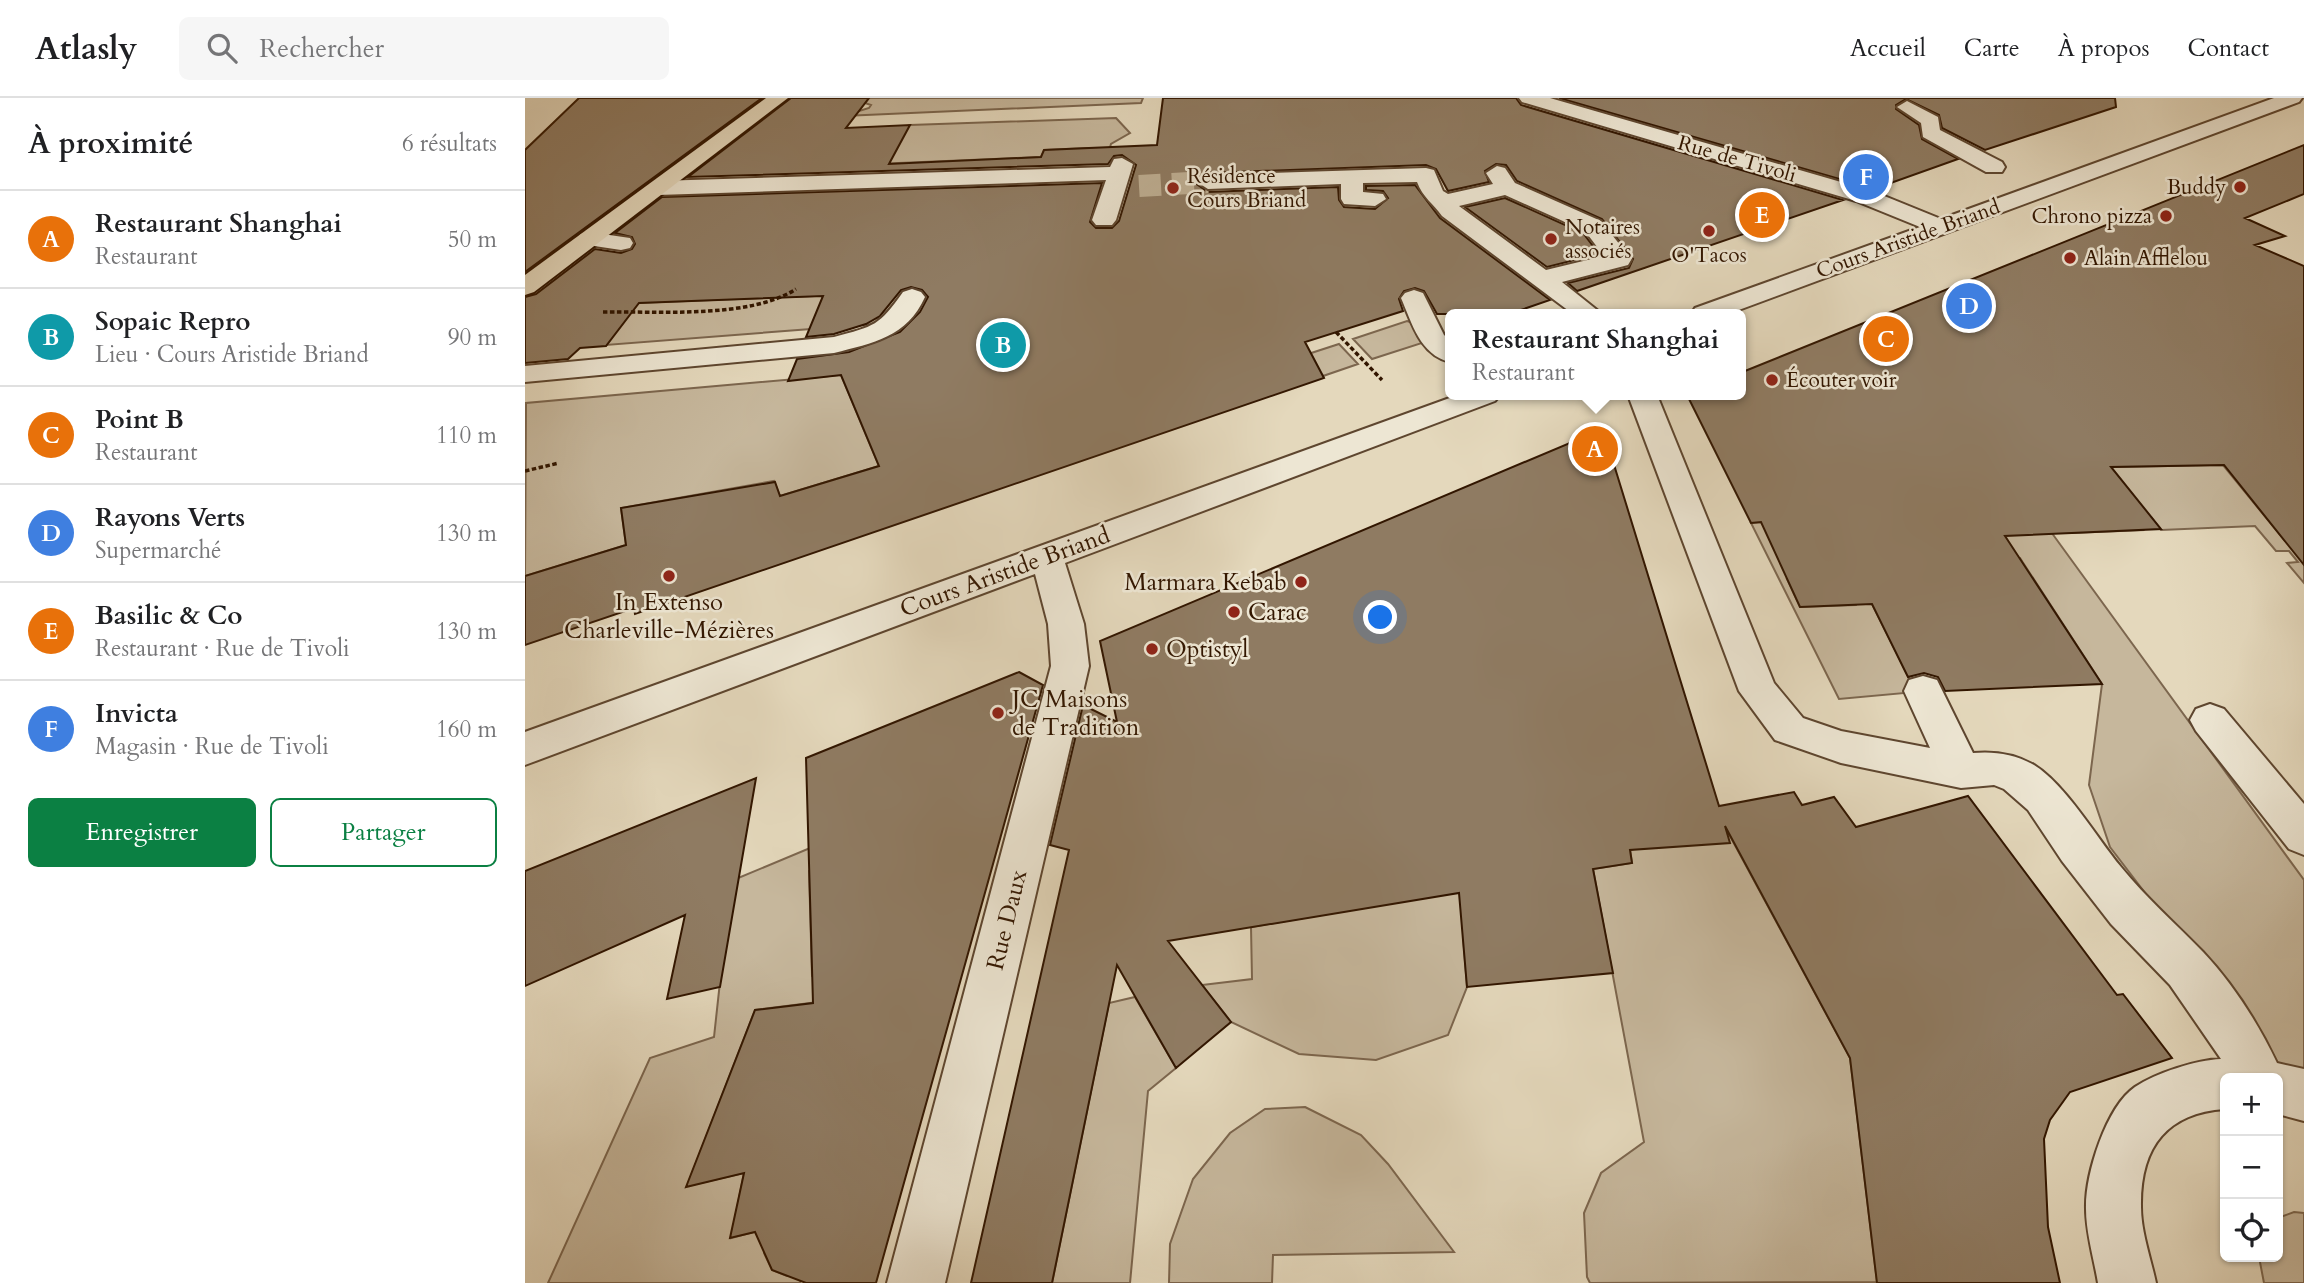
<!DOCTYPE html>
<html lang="fr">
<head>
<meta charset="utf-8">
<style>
  body { margin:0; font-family:Cardo,serif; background:#f6f6f6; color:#202124 }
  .controls { position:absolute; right:21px; bottom:21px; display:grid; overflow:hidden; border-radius:10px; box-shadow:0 2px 5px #0004 }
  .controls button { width:63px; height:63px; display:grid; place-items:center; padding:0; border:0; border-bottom:2px solid #e0e0e0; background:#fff; color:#202124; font:35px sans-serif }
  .you { position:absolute; left:856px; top:520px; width:24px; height:24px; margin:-18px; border:5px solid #fff; border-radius:50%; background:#1a73e8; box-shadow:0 0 0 10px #1a73e833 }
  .badge { display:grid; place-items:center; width:46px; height:46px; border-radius:50%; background:#0b8043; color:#fff; font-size:23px; font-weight:700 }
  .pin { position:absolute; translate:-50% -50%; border:4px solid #fff; box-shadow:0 2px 7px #0006 }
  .popup { position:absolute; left:920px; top:211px; width:301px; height:91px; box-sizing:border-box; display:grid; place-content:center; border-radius:10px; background:#fff; filter:drop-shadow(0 2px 5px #0005); font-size:23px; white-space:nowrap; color:#757577 }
  .popup b { font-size:26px; color:#202124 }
  .popup::after { content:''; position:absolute; left:50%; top:100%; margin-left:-14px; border:14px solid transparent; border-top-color:#fff }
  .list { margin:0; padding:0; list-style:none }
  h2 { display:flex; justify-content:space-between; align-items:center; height:91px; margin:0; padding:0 28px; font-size:30px }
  h2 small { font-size:23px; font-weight:400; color:#757577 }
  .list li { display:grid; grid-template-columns:46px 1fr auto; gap:21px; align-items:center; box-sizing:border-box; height:98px; padding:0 28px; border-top:2px solid #e0e0e0 }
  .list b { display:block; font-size:26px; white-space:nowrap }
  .list p { margin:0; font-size:23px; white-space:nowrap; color:#757577 }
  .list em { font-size:23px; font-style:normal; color:#757577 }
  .actions { display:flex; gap:14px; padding:21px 28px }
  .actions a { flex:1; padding:16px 0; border:2px solid #0b8043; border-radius:10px; text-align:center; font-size:24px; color:#0b8043 }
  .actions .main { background:#0b8043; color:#fff }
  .icon { flex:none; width:38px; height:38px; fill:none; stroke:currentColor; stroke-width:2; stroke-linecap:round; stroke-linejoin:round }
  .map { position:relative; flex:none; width:1779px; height:1185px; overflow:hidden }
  header { display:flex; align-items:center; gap:42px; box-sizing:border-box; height:98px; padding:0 35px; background:#fff; border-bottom:2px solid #e0e0e0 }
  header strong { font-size:33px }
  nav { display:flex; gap:38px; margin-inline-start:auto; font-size:24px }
  .search { width:490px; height:63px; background:#f6f6f6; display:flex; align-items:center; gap:18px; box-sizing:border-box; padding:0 24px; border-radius:10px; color:#757577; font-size:26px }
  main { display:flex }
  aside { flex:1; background:#fff }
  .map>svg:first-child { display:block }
  .green { fill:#c6b79c; stroke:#7c664e; stroke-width:2 }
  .building { fill:#8f7b62; stroke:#321600; stroke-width:2 }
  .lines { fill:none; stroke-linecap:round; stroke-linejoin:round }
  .minor-tunnel { stroke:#c0b196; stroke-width:22; stroke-dasharray:22 11; stroke-linecap:butt }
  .minor-casing { stroke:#5e462f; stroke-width:4 }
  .major-casing { stroke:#321600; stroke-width:4 }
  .path { stroke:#321600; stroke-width:3.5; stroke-dasharray:4.5 2.5; stroke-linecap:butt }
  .minor { fill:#ede6d3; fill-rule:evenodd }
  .major { fill:#e4d8bc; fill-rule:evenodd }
  .poi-dot { fill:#8f2418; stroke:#ede6d3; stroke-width:2.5 }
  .labels { text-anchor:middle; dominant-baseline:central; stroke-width:5; stroke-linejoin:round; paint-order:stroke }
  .far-street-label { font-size:21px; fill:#321600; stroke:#ede6d3 }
  .far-poi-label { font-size:21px; fill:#321600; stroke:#ede6d3; text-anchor:start }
  .street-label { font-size:24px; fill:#321600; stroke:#ede6d3 }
  .poi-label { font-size:24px; fill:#321600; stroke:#ede6d3; text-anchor:start }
</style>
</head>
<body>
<header>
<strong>Atlasly</strong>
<div class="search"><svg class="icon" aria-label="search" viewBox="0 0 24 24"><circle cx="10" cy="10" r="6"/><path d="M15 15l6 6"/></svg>Rechercher</div>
<nav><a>Accueil</a><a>Carte</a><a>À propos</a><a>Contact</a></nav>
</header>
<main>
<aside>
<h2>À proximité<small>6 résultats</small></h2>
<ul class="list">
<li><span class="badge" style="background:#e8710a">A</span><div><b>Restaurant Shanghai</b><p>Restaurant</p></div><em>50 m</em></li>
<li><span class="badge" style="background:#0f9aa8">B</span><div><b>Sopaic Repro</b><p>Lieu · Cours Aristide Briand</p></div><em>90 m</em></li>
<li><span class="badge" style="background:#e8710a">C</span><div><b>Point B</b><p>Restaurant</p></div><em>110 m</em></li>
<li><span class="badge" style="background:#3f7fe0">D</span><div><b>Rayons Verts</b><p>Supermarché</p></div><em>130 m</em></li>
<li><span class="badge" style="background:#e8710a">E</span><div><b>Basilic &amp; Co</b><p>Restaurant · Rue de Tivoli</p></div><em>130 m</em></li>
<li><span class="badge" style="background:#3f7fe0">F</span><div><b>Invicta</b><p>Magasin · Rue de Tivoli</p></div><em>160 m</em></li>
</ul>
<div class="actions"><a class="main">Enregistrer</a><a>Partager</a></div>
</aside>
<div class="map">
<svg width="1779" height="1185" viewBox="0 0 1779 1185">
  <rect width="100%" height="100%" fill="#e4d8bc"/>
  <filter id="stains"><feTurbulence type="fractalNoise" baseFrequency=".00286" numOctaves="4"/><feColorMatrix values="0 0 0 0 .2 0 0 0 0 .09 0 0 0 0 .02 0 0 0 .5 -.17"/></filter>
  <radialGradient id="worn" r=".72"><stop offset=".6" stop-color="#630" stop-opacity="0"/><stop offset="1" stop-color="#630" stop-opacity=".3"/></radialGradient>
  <!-- green -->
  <path class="green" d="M344,0H618L616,5L318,18L344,10L346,7L340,5Z
    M591,20L605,35L586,46L583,56L564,50L519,52L516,59L278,69L385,27Z
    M365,182L351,226L81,247L85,206L315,197Z
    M882,223L888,225L897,245L847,261L828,241Z
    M814,246L833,266L798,278L777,258Z
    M316,277L354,368L255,398L249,383L96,410L101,447L0,478L1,305Z
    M1698,367L1760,443H1779V485L1762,465L1773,464L1764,453H1751L1730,428L1636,432L1626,419L1609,420L1618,432L1546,435L1521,427L1779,782V979L1753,969L1585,749L1564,687L1577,586L1495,460L1328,465L1262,481L1275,509L1331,507L1340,492L1391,594L1314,601L1226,425L1303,419L1484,371Z
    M1199,727L1325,960L1352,1184L1065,1185L1062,1179L1059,1115L1076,1075L1119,1044L1068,771L1107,765L1105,752Z
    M297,745L298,768L284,773L287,878L373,894L230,912L162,1088L219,1075L206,1140L240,1131L239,1155L247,1172L262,1178L278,1175L275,1185H23L125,960L189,939L206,783Z
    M979,786L992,826L938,838L942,889L923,937L851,962L774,956L706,924L677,887L727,881L726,829Z
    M610,899L651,970L623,993L605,1185H527L584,905Z
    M780,1009L836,1037L863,1066L929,1154L748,1157L747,1185H644L645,1146L668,1081L705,1035L740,1011Z
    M1769,1114L1779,1115V1185H1739L1734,1159H1753V1120Z"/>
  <!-- building -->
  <path class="building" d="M54,0H237L0,174V52Z
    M266,0H344L321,30L385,27L364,66L516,59L519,52L632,47L638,0H991L996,7L1318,102L1052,193L1043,185L1104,170L1108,161L1077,121L992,83L981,67L971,66L960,73L964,84L923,93L911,71L901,67L682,75L670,85L683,94L813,89L814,102L819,109L850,111L863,100L858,93L841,92V88L890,87L915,120L1025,202L984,216H912L899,193L890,190L879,193L874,201L878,213L780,244L799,280L110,516L109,510L0,547V478L101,447L96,410L250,384L255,398L354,368L316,277L263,283L272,261L324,254L375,234L395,214L403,199L397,192L386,189L376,192L355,218L341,226L309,236L281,239L298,198L114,205L81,248L55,250L43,261L0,265V199L11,196L70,151L96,155L107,151L110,146L107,139L90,135L137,99L577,85L565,124L571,130H587L594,123L611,67L597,57L589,58L583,66L163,79Z
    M1034,0H1590L1591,9L1460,52L1417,30L1414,17L1381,1L1371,7V11L1394,27L1397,41L1433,61L1349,91Z
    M1779,47V96L1720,120L1760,138L1730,147L1779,168V467L1699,367L1586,369L1636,431L1480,438L1577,586L1420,593L1413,579L1399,575L1383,579L1347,506L1275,509L1236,424L1226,425L1162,297H1215V275Z
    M980,100L1058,135L1074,156L1022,169L940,109Z
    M1078,331L1194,708L1269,694L1277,707L1309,699L1331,729L1443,698L1592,897L1598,896L1647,960L1545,994L1525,1022L1519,1041L1523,1129L1535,1185H1352L1325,960L1200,728L1205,745L1105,752L1107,765L1068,771L1088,875L942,889L934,795L643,843L706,924L651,970L592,867L527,1185H446L544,752L525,747L558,607L592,624L575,543Z
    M494,574L518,587L351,1185H281L247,1172L230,1134L205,1140L219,1075L161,1089L230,912L288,905L281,660Z
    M231,680L195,889L142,901L160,817L0,888V773Z"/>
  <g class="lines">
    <!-- minor-tunnel -->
    <path class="minor-tunnel" d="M614,88L683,84"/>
    <!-- minor casing -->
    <g class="minor-casing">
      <path id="minor" d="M994,0H1025L1347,93L1416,121L1749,0H1777L1774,4L1203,216H1166L1170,210L1395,129L1331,103L997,4Z
        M1382,3L1413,19L1415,32L1477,64L1480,69L1477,74H1461L1398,39L1396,25L1372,9Z
        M597,60L608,66L591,122L587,127H571L567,122L581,82L133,97L122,90L133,83L585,69L589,61Z
        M972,68L980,70L990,85L1076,123L1103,157L1106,162L1103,167L1037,184L1077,216H1048L917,118C908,105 898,100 892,84L838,85V94L858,96L861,101L850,108L819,106L816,101V86L683,91L672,84L683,77L901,70L909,72L918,93L923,96L968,86L961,75ZM980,97L1060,133L1079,158L1021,172L934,108Z
        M64,134L105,140L108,145L105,150L96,152L56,146L52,141L56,136Z
        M387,191L396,194L400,199C382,239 348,245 309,255L0,284V268L309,239C350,228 354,228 378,194Z
        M889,192L898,195L919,237L925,242V264C895,257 887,225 876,200L880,195Z
        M933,297H975L970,303L540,465L559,526L564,568L420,1185H362L526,568L523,526L510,476L0,667V634Z
        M1103,297H1132L1249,585L1278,620L1316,633L1405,650L1379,593L1384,582L1398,578L1412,582L1448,655C1469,653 1490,656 1509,667C1541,687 1571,739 1596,769C1621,800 1650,825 1678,854C1708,886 1733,925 1752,965L1779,971V1023L1753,1016V980H1700V1011C1641,1015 1615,1050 1616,1109C1616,1134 1626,1161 1631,1185H1573C1569,1161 1561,1135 1561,1111C1560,1077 1581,1009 1610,989C1631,975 1671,962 1696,961L1645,887L1586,826L1537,763L1503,712L1479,691L1469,687L1436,690L1316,665L1250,642L1214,593Z
        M1685,606L1699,611L1779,706V757L1764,751L1671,633L1665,622L1671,611Z"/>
    </g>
    <!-- major casing -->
    <g class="major-casing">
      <path id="major" d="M241,0H263L9,194L0,197V177Z"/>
    </g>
    <!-- path -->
    <path class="path" d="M78,214C133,213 225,221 271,191
      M811,234L857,282
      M0,373L34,365"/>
    <!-- minor -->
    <use href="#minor" class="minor"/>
    <!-- major -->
    <use href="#major" class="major"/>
  </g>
  <!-- markers -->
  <g class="poi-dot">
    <circle cx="1715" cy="89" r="7"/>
    <circle cx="648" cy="90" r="7"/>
    <circle cx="1641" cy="118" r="7"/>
    <circle cx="1184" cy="133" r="7"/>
    <circle cx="1026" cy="141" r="7"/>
    <circle cx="1545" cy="160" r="7"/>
    <circle cx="1247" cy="282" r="7"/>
    <circle cx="144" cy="478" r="7"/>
    <circle cx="776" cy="484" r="7"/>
    <circle cx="709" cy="514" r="7"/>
    <circle cx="627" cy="551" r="7"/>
    <circle cx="473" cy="615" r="7"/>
  </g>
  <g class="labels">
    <!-- far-street labels -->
    <g class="far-street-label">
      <text transform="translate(1212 61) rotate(16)">Rue de Tivoli</text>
      <text transform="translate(1383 141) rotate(-20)">Cours Aristide Briand</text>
    </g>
    <!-- far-poi labels -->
    <g class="far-poi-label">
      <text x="662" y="78">Résidence<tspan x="662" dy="24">Cours Briand</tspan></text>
      <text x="1701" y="89" text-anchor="end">Buddy</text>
      <text x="1627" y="118" text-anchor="end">Chrono pizza</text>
      <text x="1040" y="129">Notaires<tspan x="1040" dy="24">associés</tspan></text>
      <text x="1184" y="157" text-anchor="middle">O'Tacos</text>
      <text x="1559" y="160">Alain Afflelou</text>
      <text x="1261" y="282">Écouter voir</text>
    </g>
    <!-- street labels -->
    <g class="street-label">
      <text transform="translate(480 474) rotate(-20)">Cours Aristide Briand</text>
      <text transform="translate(482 822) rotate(-76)">Rue Daux</text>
    </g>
    <!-- poi labels -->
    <g class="poi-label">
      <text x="762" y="484" text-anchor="end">Marmara Kebab</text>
      <text x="144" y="504" text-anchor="middle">In Extenso<tspan x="144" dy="28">Charleville-Mézières</tspan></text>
      <text x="723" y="514">Carac</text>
      <text x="641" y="551">Optistyl</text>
      <text x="487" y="601">JC Maisons<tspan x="487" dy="28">de Tradition</tspan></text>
    </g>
  </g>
  <rect width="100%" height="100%" filter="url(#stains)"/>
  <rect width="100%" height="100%" fill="url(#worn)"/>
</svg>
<div class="controls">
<button>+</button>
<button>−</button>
<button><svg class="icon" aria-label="locate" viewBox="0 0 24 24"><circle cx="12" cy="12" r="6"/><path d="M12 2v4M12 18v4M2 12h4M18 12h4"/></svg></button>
</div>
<div class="you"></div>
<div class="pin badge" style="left:1070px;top:351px;background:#e8710a">A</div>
<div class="popup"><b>Restaurant Shanghai</b>Restaurant</div>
<div class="pin badge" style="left:478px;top:247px;background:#0f9aa8">B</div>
<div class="pin badge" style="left:1361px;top:241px;background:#e8710a">C</div>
<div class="pin badge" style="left:1444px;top:208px;background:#3f7fe0">D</div>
<div class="pin badge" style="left:1237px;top:117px;background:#e8710a">E</div>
<div class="pin badge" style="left:1341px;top:79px;background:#3f7fe0">F</div>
</div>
</main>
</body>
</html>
